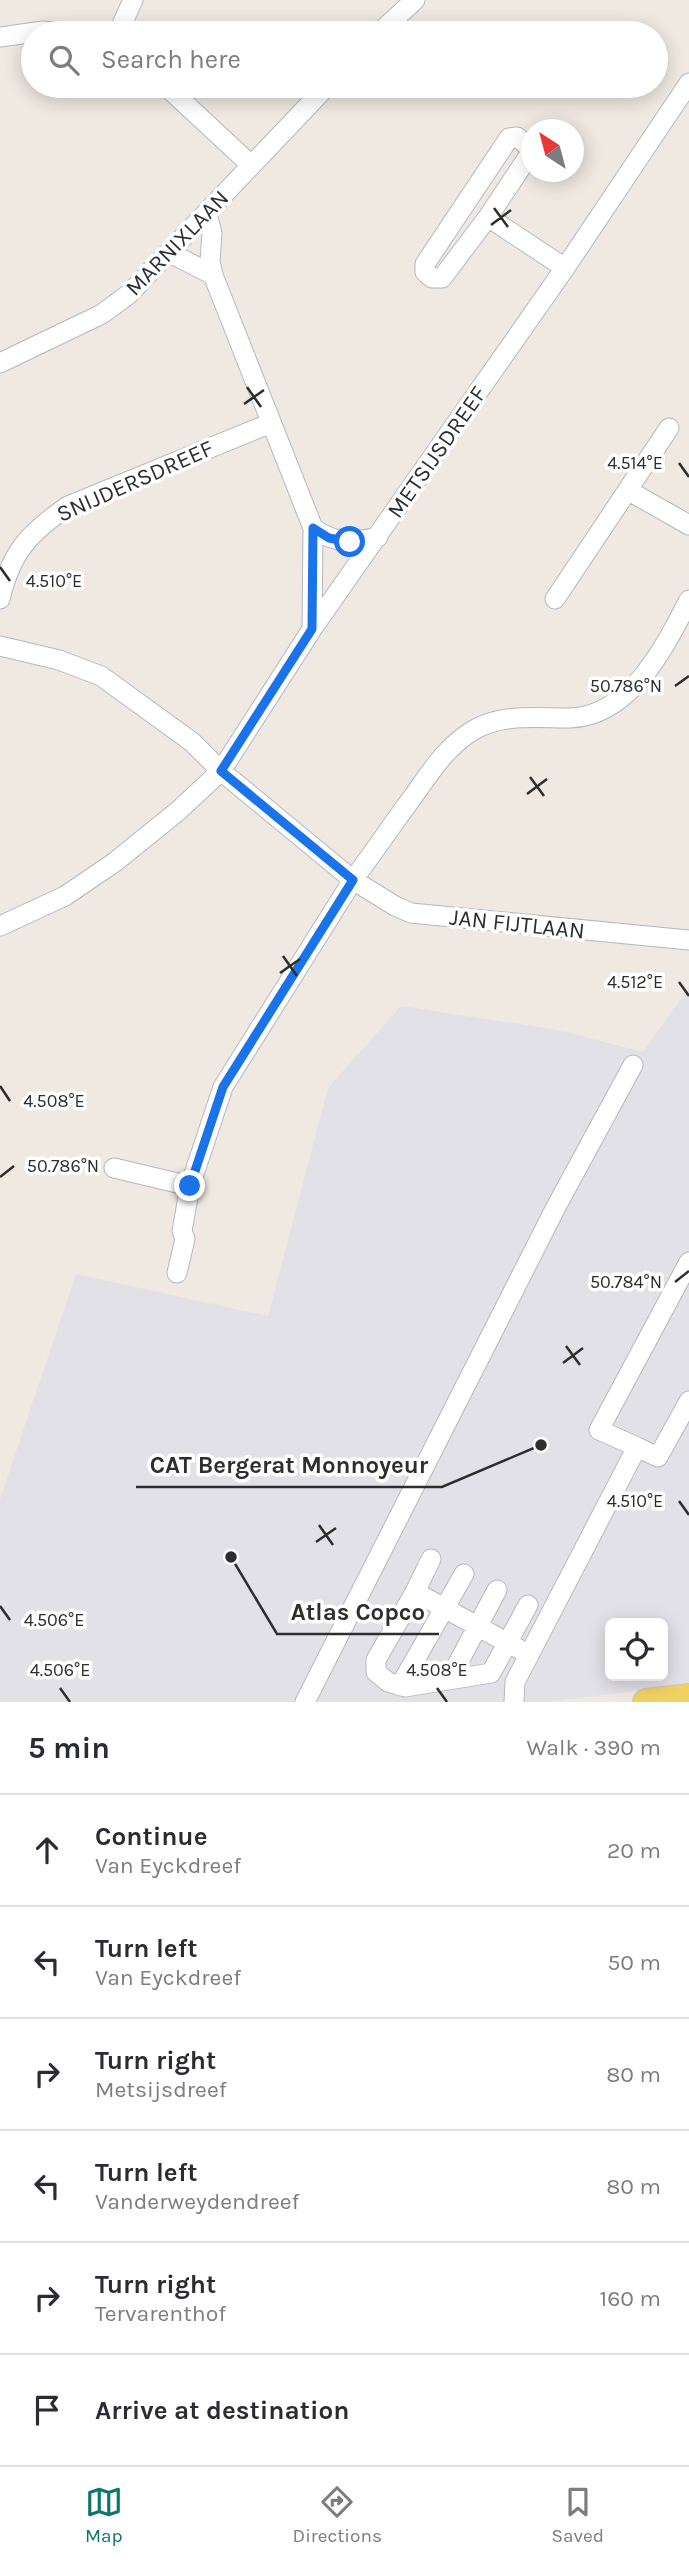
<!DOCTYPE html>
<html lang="en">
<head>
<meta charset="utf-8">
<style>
  body { margin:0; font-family:Karla,sans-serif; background:#f7f7f7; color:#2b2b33 }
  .controls { position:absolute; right:21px; bottom:21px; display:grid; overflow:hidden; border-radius:10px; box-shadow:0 4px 18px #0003 }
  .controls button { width:63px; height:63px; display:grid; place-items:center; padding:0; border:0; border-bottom:2px solid #e1e1e2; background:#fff; color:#2b2b33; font:35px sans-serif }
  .compass { position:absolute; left:521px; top:119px; width:63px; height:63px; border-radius:50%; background:#fff; box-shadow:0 4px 18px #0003; rotate:324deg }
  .stop { position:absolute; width:21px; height:21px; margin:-16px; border:5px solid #1a73e8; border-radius:50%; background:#fff }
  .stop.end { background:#1a73e8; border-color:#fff; box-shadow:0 2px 7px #0008 }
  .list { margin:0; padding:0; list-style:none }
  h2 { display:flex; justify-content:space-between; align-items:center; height:91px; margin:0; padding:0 28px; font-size:30px }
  h2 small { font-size:23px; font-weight:400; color:#7c7c81 }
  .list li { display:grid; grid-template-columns:46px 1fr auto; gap:21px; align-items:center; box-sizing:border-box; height:112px; padding:0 28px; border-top:2px solid #e1e1e2 }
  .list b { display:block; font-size:26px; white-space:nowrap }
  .list p { margin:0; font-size:23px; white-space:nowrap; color:#7c7c81 }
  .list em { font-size:23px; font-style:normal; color:#7c7c81 }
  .icon { flex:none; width:38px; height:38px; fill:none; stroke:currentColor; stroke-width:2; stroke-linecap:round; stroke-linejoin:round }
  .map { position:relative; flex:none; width:689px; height:1702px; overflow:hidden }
  .search { position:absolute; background:#fff; box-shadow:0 4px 18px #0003; left:21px; right:21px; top:21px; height:77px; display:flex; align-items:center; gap:18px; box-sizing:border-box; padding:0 24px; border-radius:38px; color:#7c7c81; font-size:26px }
  .sheet { height:763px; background:#fff }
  nav { display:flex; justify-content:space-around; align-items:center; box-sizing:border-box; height:98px; border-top:2px solid #e1e1e2; background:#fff; font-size:19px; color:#7c7c81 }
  nav a { display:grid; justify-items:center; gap:4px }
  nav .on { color:#0f766e }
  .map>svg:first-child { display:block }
  .industrial { fill:#e3e1e8; fill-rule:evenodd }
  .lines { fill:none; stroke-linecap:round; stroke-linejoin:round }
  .minor-casing { stroke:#b4b7c1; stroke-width:21 }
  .major-casing { stroke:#c9c9c9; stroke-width:28 }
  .minor { stroke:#fff; stroke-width:19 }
  .major { stroke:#f2d163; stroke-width:26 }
  .route { stroke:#1a73e8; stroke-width:9 }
  .ticks { fill:none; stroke:#2e2e2e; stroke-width:2.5 }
  .labels { text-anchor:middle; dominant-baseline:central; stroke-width:7; stroke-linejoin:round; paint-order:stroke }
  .street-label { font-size:23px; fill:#2e2e2e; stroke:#fff }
  .ticks-label { font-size:18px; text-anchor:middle; fill:#2e2e2e; stroke:#fff; stroke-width:7; stroke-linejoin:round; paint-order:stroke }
  .leader { fill:none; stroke:#2e2e2e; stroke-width:2.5 }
  .callout-dot { fill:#2e2e2e; stroke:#fff; stroke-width:2.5 }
  .callout-label { font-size:24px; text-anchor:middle; font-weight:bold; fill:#2e2e2e; stroke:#fff; stroke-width:7; stroke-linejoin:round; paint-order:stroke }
</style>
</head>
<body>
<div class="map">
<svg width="689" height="1702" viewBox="0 0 689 1702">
  <rect width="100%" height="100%" fill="#efe9e1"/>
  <!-- industrial -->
  <path class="industrial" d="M689,987V1684L547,1702H0V1499L76,1274L268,1316L328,1088L401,1006L558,1030L643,1052ZM610,1623H663V1676H610Z"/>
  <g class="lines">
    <!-- minor casing -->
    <g class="minor-casing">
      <path id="minor" d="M118,33L133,0
        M379,33L415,0
        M0,37L43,31L61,33
        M166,86L251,165
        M517,137L528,146L530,154L488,217L442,278H432L425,272V264L509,138Z
        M207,214L212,233L210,261L213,275L313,528L312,629
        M488,217L565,268
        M170,253L213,275
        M0,363L102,314L129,294L327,86
        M629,491L689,525
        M313,528C335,544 353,543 378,537
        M0,599C11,552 29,533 68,506L271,423
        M555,599L669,428
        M0,646L59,660L101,676L192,742L221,771L353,880C373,853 392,825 412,798C430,773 445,748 472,731C501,713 537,718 570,718C631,716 665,646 689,600
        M0,926L65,896L115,862L178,811L221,771L312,629L565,268L689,83
        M114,1168L190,1186
        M177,1273L185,1239L182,1231L190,1186L223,1087L353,880L395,906L411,913L689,940
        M637,1447L599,1430L689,1262
        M431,1559L415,1592L376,1660V1672L388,1682L405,1687L491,1673L528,1605
        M415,1592L519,1649
        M449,1680L497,1590
        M400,1686L464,1574
        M305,1702L556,1207L633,1065
        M514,1702L515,1682L637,1447L658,1457L689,1401"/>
    </g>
    <!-- major casing -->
    <g class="major-casing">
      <path id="major" d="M646,1702L689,1697"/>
    </g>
    <!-- minor -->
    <use href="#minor" class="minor"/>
    <!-- major -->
    <use href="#major" class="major"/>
  </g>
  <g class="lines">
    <!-- route -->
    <path class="route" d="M190,1186L223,1087L353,880L221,771L312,629L313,528L329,538L350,542"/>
  </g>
  <!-- ticks -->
  <path class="ticks" d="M494,208L508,227M491,225L511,210M247,387L261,407M244,404L264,390M679,463L689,477M0,567L10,581M675,686L689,676M530,777L544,796M527,794L547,779M283,956L297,976M280,973L300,959M679,982L689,996M0,1086L10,1101M0,1177L14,1166M675,1282L689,1271M566,1346L580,1365M563,1363L583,1348M679,1501L689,1515M319,1525L333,1545M316,1542L336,1528M0,1606L10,1620M60,1688L70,1702M437,1688L447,1702"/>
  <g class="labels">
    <!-- street labels -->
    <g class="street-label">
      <text transform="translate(177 243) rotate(-46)">MARNIXLAAN</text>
      <text transform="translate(437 452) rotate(-55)">METSIJSDREEF</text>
      <text transform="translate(135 481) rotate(-24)">SNIJDERSDREEF</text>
      <text transform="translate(517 924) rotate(6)">JAN FIJTLAAN</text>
    </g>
  </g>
  <g class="ticks-label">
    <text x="635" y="469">4.514°E</text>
    <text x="54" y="587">4.510°E</text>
    <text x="626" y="692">50.786°N</text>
    <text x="635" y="988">4.512°E</text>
    <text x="54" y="1107">4.508°E</text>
    <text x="63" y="1172">50.786°N</text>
    <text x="626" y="1288">50.784°N</text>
    <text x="635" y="1507">4.510°E</text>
    <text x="54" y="1626">4.506°E</text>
    <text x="60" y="1676">4.506°E</text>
    <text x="437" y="1676">4.508°E</text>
  </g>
  <!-- callouts -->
  <path class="leader" d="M541 1445L442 1487H136M231 1557L277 1634H439"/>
  <g class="callout-dot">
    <circle cx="541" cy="1445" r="7"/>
    <circle cx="231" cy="1557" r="7"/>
  </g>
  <g class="callout-label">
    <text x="289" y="1473">CAT Bergerat Monnoyeur</text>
    <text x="358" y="1620">Atlas Copco</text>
  </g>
</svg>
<div class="controls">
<button><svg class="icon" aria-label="locate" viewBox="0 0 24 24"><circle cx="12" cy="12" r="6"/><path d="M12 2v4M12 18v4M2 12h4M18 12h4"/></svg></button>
</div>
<svg class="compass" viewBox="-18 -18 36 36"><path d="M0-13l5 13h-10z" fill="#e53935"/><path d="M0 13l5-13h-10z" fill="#7c7c81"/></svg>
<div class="stop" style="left:350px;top:542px"></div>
<div class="stop end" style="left:190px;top:1186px"></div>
<div class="search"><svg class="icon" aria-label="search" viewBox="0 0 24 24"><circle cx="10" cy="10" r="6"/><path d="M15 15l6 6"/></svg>Search here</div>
</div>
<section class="sheet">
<h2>5 min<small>Walk · 390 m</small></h2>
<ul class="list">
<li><svg class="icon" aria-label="ahead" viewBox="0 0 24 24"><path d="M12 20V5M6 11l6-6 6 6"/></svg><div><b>Continue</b><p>Van Eyckdreef</p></div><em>20 m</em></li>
<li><svg class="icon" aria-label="left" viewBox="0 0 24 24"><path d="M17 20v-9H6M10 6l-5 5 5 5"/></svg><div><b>Turn left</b><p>Van Eyckdreef</p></div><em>50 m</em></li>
<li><svg class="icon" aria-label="right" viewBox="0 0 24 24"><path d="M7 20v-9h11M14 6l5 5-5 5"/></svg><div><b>Turn right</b><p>Metsijsdreef</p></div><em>80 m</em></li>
<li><svg class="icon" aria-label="left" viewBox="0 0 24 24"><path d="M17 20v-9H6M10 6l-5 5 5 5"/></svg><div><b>Turn left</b><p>Vanderweydendreef</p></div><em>80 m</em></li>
<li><svg class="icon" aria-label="right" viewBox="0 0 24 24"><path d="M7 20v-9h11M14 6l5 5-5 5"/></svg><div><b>Turn right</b><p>Tervarenthof</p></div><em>160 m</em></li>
<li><svg class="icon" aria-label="arrive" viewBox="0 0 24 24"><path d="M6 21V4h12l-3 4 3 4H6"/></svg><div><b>Arrive at destination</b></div></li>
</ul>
</section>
<nav>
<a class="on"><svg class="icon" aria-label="map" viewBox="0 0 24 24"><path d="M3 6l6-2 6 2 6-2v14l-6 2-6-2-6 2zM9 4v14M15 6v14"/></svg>Map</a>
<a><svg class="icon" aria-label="directions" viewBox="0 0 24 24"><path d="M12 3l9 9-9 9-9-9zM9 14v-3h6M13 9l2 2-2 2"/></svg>Directions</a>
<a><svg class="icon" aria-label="saved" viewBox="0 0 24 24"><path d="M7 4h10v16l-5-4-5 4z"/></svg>Saved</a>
</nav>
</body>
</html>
